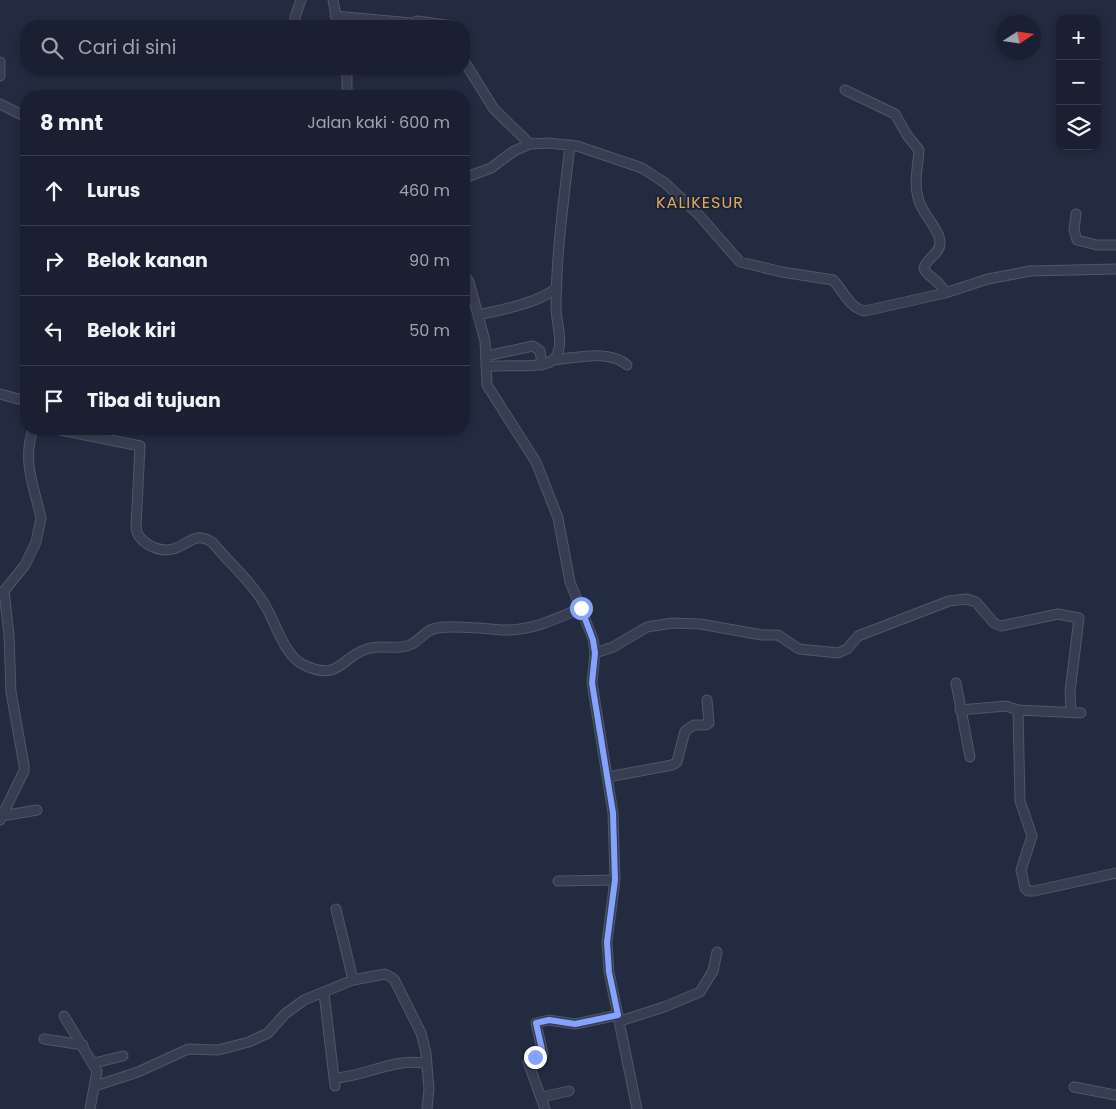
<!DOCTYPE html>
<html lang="id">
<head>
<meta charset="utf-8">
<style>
  body { margin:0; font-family:Poppins,sans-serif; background:#232839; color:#f1f3f6 }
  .controls { position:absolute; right:15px; top:15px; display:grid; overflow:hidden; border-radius:10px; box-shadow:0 2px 8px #0003 }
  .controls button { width:45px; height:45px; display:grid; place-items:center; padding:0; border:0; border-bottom:1px solid #383e4d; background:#1a2031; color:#f1f3f6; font:25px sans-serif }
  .compass { position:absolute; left:996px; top:15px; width:45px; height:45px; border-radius:50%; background:#1a2031; box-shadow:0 2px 8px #0003; rotate:78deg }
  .stop { position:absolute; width:15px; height:15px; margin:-11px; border:4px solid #86a2ff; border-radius:50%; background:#fff }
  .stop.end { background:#86a2ff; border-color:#fff; box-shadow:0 1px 5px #0008 }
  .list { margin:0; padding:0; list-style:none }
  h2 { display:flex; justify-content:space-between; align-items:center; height:65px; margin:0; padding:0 20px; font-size:21px }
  h2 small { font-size:16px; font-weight:400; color:#9fa3ab }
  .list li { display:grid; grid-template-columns:32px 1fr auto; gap:15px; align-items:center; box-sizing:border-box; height:70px; padding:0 20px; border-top:1px solid #383e4d }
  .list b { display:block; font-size:19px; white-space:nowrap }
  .list em { font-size:16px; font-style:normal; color:#9fa3ab }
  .icon { flex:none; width:28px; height:28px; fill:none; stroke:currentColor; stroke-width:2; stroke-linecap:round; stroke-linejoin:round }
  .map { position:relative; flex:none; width:1116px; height:1109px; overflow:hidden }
  .search { position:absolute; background:#1a2031; box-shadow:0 2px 8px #0003; left:20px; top:20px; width:450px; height:55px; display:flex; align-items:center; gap:12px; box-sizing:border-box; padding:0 18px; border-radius:20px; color:#9fa3ab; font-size:19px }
  .panel { position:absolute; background:#1a2031; box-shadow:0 2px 8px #0003; left:20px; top:90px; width:450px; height:345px; border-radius:20px }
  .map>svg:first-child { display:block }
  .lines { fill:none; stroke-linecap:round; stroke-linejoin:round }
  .minor-casing { stroke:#505669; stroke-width:11 }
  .minor { stroke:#383e51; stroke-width:9 }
  .route { stroke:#86a2ff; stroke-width:6 }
  .labels { text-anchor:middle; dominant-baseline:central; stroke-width:4; stroke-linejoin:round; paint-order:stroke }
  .quarter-label { font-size:16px; letter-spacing:1px; fill:#dda95e; stroke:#1c2336 }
</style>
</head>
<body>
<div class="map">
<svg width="1116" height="1109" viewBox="0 0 1116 1109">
  <rect width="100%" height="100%" fill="#232b41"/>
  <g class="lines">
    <!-- minor casing -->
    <g class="minor-casing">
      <path id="minor" d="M333,0L338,26
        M335,16L412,23L417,21L454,26
        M295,26V17L301,0
        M464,61L494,109L530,144
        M0,62V76
        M347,69V96
        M845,90L895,114L907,135L919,150C918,168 913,183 919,201C923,215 940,230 940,242C941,254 926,258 924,268C927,278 939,278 945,293
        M0,104L26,117
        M464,178L491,168L514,151L530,144L548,143L577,146L642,168L665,183L698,214L740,262L782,272L833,280C843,290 849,308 865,311L945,293L988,279L1030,271L1116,269
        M1076,214L1074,230L1077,240L1097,245H1116
        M464,275L469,282L485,341L487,385L536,462L558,518L570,582L593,639L595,653L592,683L613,813L615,880L607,942L609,972L637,1109
        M478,315C505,309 535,304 557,288
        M486,356L533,346L540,351L542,365
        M553,360C575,358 609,349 627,365
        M486,367C503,363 541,370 553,360C566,348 556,323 556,308C556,254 564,199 570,145
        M0,394L26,401
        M56,429L140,446L136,527C137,542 158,553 173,549C188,545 195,530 213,543C230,564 253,583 266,607C276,624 284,654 302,664C340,683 340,657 367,649C381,644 399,651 412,644C420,640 424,632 433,629C449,624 487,629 505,630C533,630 556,619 581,608
        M595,653L613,647L647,627L672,623L700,624L762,635H778L799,649L838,653L847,649L858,636L949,601L967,599L976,602L994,623L1001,626L1058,614L1079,618L1070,692L1071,712
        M956,683L970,757
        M960,710L1006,706L1018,710L1081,713
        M1018,710L1020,801L1032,836L1021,870L1025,888L1028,891H1034L1116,873
        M608,777L672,765L677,762L685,731L694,725H706L709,723L707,700
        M2,816L37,810
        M0,820L24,771V765L11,692L9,635L4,591L25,565L36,542L41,518C34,486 22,462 33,429
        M558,881L615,880
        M336,909L353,980
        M324,993L335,1086
        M64,1016L97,1071L90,1109
        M620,1021L664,1007L700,992L713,971L717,952
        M44,1039L83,1045
        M94,1063L123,1056
        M334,1078C364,1077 398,1056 427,1064
        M95,1086L138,1072L188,1049L218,1050L249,1042L268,1033L285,1014L304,1000L353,980L385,974L394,979L421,1033L426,1053L429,1089L427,1109
        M1074,1087L1116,1095
        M542,1097L569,1091
        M545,1109L528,1062L543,1054L536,1023L549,1020L575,1024L618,1015"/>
    </g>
    <!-- minor -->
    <use href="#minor" class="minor"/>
  </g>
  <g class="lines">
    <!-- route -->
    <path class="route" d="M535,1057L543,1054L536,1023L549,1020L575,1024L618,1015L609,972L607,942L615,880L613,813L592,683L595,653L593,640L581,608"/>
  </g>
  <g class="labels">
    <!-- quarter labels -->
    <g class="quarter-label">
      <text x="700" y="202">KALIKESUR</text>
    </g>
  </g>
</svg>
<div class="controls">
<button>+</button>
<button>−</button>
<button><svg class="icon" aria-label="layers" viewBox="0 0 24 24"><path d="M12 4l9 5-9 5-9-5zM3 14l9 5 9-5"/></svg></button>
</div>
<svg class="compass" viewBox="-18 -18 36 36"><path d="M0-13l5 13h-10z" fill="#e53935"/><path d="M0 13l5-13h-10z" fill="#9fa3ab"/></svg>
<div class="stop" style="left:581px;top:608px"></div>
<div class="stop end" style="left:535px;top:1057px"></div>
<div class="search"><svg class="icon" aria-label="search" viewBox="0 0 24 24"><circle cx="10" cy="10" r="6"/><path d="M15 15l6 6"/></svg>Cari di sini</div>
<section class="panel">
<h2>8 mnt<small>Jalan kaki · 600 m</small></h2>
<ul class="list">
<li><svg class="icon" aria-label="ahead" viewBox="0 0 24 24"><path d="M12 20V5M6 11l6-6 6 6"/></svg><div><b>Lurus</b></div><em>460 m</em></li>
<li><svg class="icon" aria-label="right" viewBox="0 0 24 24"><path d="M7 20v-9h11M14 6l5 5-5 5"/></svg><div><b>Belok kanan</b></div><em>90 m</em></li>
<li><svg class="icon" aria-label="left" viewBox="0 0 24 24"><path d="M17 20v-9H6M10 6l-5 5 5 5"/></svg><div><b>Belok kiri</b></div><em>50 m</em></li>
<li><svg class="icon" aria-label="arrive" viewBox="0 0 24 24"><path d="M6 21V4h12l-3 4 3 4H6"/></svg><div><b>Tiba di tujuan</b></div></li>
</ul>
</section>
</div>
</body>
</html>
